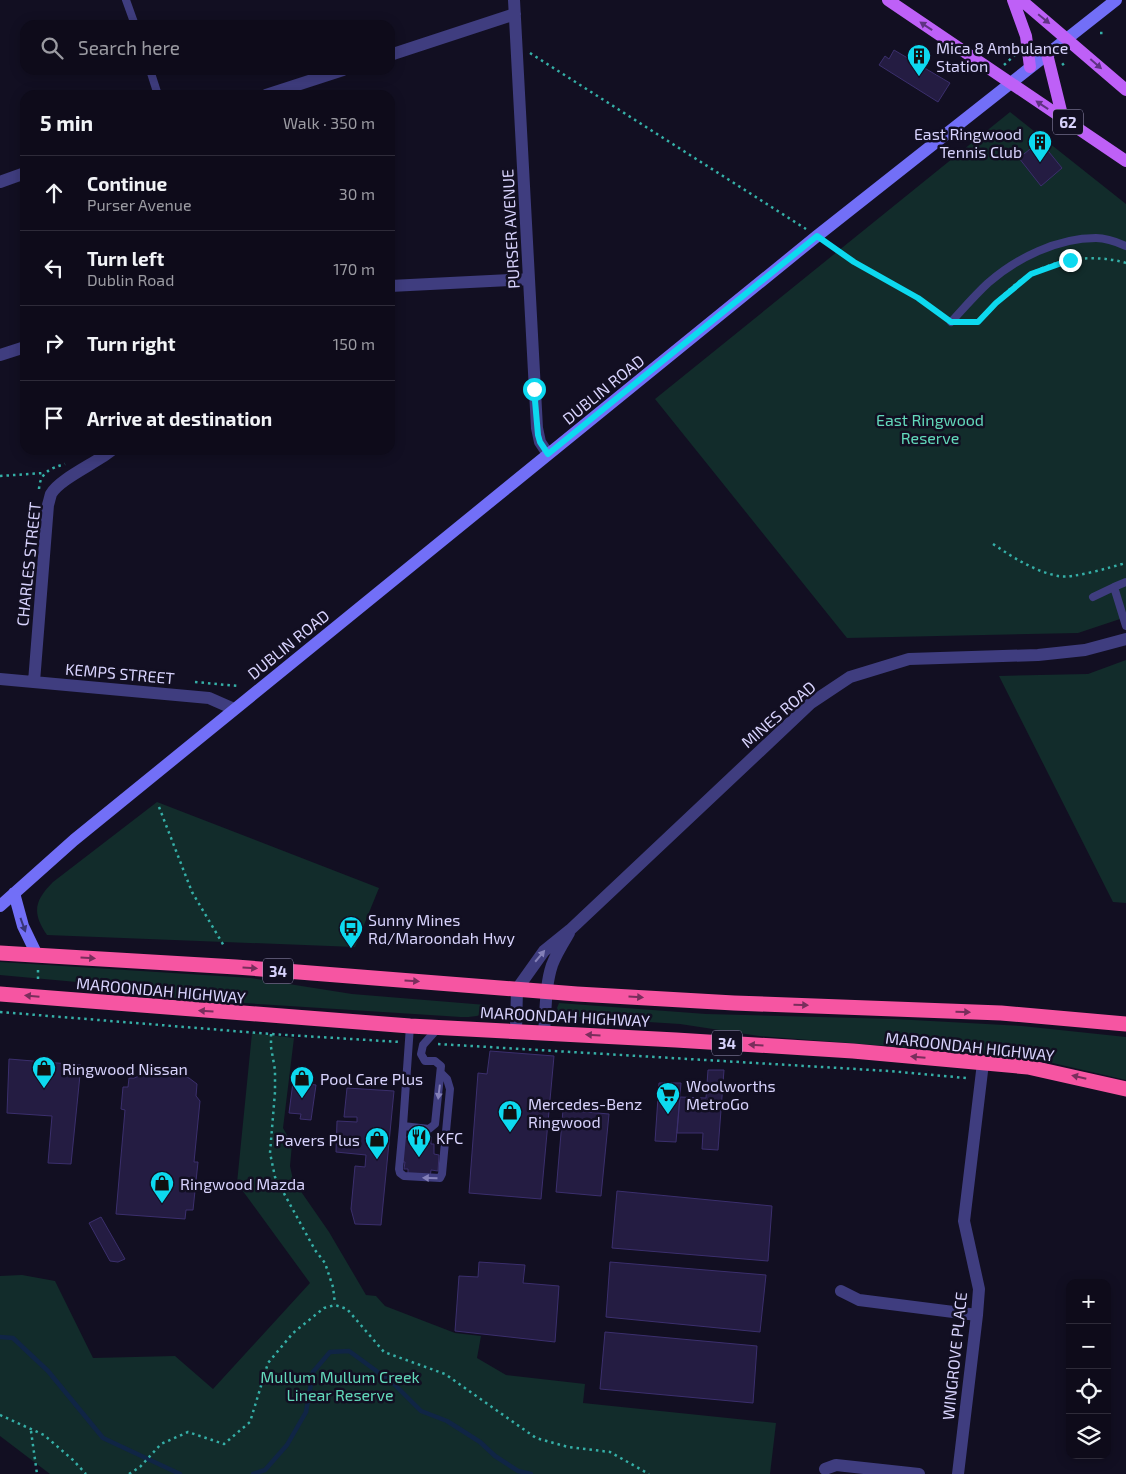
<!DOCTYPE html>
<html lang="en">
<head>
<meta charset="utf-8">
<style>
  body { margin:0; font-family:"Exo 2",sans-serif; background:#1c1927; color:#f1f3f6 }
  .controls { position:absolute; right:15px; bottom:15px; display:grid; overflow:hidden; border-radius:10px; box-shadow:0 2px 12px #0003 }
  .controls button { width:45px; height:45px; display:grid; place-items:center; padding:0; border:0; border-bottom:1px solid #2e2b39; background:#0e0b1a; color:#f1f3f6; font:25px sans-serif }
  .stop { position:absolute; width:15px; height:15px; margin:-11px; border:4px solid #0dd9ef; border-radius:50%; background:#fff }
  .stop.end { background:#0dd9ef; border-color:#fff; box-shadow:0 1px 5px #0008 }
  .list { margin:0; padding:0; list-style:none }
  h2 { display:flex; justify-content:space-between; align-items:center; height:65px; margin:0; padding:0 20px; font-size:21px }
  h2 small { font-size:16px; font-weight:400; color:#9b9ba2 }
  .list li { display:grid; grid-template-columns:32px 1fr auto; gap:15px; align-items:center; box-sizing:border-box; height:75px; padding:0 20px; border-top:1px solid #2e2b39 }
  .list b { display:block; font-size:19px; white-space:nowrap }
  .list p { margin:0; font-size:16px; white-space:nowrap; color:#9b9ba2 }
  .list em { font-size:16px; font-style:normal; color:#9b9ba2 }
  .icon { flex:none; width:28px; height:28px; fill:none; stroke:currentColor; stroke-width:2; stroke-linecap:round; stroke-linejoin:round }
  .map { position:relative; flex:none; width:1126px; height:1474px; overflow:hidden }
  .search { position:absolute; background:#0e0b1a; box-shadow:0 2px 12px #0003; left:20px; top:20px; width:375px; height:55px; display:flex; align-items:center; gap:12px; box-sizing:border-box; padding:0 18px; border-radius:15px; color:#9b9ba2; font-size:19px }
  .panel { position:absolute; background:#0e0b1a; box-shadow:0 2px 12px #0003; left:20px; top:90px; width:375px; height:365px; border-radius:15px }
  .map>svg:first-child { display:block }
  .green { fill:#122c2b }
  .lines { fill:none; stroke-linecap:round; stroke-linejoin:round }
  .stream { stroke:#102545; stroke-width:4.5 }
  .building { fill:#241c42; stroke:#3b2f6d }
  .path { stroke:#35afa7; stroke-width:2.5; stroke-dasharray:2.5 4; stroke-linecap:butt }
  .lane { stroke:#3f3d7f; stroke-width:8 }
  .street { stroke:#3f3d7f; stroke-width:12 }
  .secondary { stroke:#726ff7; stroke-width:12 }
  .primary { stroke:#be60f7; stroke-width:12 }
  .highway { stroke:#f655a2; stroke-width:15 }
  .oneway { fill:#5f3382 }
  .oneway2 { fill:#383577 }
  .oneway3 { fill:#8480b8 }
  .oneway4 { fill:#792e5c }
  .route { stroke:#0dd9ef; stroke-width:6 }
  .labels { text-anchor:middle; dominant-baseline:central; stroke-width:5; stroke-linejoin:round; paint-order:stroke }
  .shield { fill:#120f22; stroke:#9d98bb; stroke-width:1 }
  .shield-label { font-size:15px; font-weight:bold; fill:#d8d3fd }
  .poi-label { font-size:16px; fill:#d8d3fd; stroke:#120f22; text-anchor:start }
  .street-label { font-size:16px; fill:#d8d3fd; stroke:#120f22 }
  .park-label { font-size:16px; fill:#63d9bb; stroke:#120f22 }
</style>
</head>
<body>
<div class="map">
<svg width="1126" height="1474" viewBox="0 0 1126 1474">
  <rect width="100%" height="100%" fill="#120f22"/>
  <!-- green -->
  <path class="green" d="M1010,112L1126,204V617L1078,633L847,638L655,399Z
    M1126,660V903L1113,902L999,676L1088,674Z
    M157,802L379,888L355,947L47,935C32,913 34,901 53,882Z
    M0,962L251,978L352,994L486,1005L489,1009C484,1017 470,1017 461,1017L180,999L88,983L0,975Z
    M559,1003L706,1014L894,1019L1022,1026L1126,1037V1080L1027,1057L759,1036L680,1024L585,1018L560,1014L557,1008Z
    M252,1033L294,1038L283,1128L292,1144L290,1166L293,1180L329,1232L366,1295L376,1296L385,1306L455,1333L481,1336L477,1358L506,1375L585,1384L583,1403L776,1423L770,1474H50L0,1436V1276L22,1275L55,1281L93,1358L175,1356L213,1389L310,1283L237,1183Z"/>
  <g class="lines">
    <!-- stream -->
    <path class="stream" d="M0,1337L13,1338L48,1371L103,1438L180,1474
      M253,1474L265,1470L287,1445L306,1412L313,1372L330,1352L349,1351L393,1383L421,1411L447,1421L480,1442L495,1456L518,1471L531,1474"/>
  </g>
  <!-- building -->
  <path class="building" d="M894,50L950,83L938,102L879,65L885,56L889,59Z
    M1040,141L1062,168L1041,186L1019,158Z
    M490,1051L554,1056L541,1199L469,1193L478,1073L487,1074Z
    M9,1059L81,1065L71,1164L48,1163L52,1116L7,1113Z
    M708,1070H724L718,1150L702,1149L703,1133H677L680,1097L706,1098Z
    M156,1072L178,1074L189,1078L197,1084L196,1096L200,1101L194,1162H198L193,1210H186L185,1219L116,1214L125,1110L121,1109L123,1087H128L129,1078H134L142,1075Z
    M293,1082L316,1085L311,1120L300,1119L301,1114L289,1113Z
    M659,1083H681L676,1142L655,1141Z
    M347,1088L394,1091L381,1225L355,1224L351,1209L355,1166L365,1167L366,1155L336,1152L337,1121L357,1122V1117H344Z
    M563,1110L609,1114L601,1196L556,1192Z
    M411,1135L431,1137V1144H434V1154L439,1155L438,1171L431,1170L430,1178L408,1176V1169H404L405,1162H398L405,1137H411Z
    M617,1191L772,1206L768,1261L612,1248Z
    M101,1217L125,1259L118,1262L110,1261L89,1223Z
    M479,1262L525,1265L523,1283L559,1286L555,1342L455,1331L459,1276L478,1277Z
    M610,1262L766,1275L760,1332L606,1317Z
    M605,1332L757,1346L753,1403L600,1389Z"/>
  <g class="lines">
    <!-- path -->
    <path class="path" d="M1100,33H1106
      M530,53L806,229
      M1004,65L1015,55
      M1062,65L1067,61
      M827,243L854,262L918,298L943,317
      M964,322L977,323C993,305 1011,285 1032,273C1060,258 1095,254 1126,263
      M0,476L44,473
      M39,489C40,473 50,468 65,464
      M993,544C1014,558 1034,571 1058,576C1073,579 1111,567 1126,563
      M195,682L238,686
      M159,807L192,892L224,946
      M38,979V968
      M0,1012L271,1034L400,1042
      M271,1034V1047L275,1070V1092L270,1153L275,1177L315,1250L325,1263L333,1287L335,1304
      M438,1044L889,1071L966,1078
      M0,1415L44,1435L73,1460L86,1474
      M31,1431L37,1474
      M129,1474L140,1467L161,1444L188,1432L224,1444L250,1422L268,1363L293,1333L324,1308L335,1305L347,1309L384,1352L445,1374L536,1438L568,1447L610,1452L649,1474"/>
    <!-- lane -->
    <path class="lane" d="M126,0L135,25
      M150,70L158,95
      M951,322C963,309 975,295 988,283C1017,258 1057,238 1096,238C1106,238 1117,242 1126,246
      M1126,582L1114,587L1126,626
      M1093,597L1114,587
      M410,1026L403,1126L429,1129L435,1124L441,1066L435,1061H425L421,1054L423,1045L438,1028
      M403,1126L399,1169L400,1173L404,1176L440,1178L442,1174L450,1089L447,1079L441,1073"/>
    <!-- street -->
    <path class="street" d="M514,0L537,428L540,442L548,454
      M390,55L515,14
      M266,95L343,70
      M0,182L25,173
      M390,286L529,279
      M0,355L25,347
      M0,679L209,698L234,709
      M34,682L48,505C49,502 50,497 51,494C59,479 98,462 112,450
      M516,1031L517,989L544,951L570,930L811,703L850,677L909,659L1038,655L1085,650L1126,639
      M544,1033C546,1010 545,986 552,965C556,954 563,943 569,933
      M841,1291L859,1300L977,1315
      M825,1469L836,1465L919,1474
      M958,1474L977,1315L979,1289L964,1221L983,1063"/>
    <!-- secondary -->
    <path class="secondary" d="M14,893L23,926L37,955
      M0,906L74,840L513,483L817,236L1116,0"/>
    <!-- primary -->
    <path class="primary" d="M888,0L1126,161
      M1013,0L1026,36L1030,67
      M1021,0L1126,90
      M1047,54L1063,119"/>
    <!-- highway -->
    <path class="highway" d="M0,953L236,967L577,994L734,1003L1001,1013L1126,1024
      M0,994L410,1026L676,1040L853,1051L1028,1067L1126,1089"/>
  </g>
  <!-- one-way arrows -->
  <defs><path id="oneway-solid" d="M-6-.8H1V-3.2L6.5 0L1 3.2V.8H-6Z" transform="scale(1.25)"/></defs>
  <g class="oneway">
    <use href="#oneway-solid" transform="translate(1044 19) rotate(39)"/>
    <use href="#oneway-solid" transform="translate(926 26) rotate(-146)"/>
    <use href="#oneway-solid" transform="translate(1096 64) rotate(41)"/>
    <use href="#oneway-solid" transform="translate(1042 105) rotate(-146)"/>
  </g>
  <use class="oneway2" href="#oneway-solid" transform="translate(23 925) rotate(70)"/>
  <g class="oneway3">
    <use href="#oneway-solid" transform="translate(540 956) rotate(-50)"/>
    <use href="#oneway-solid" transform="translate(439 1092) rotate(97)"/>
    <use href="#oneway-solid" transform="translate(430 1178) rotate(-178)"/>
  </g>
  <g class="oneway4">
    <use href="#oneway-solid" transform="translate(88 958) rotate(4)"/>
    <use href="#oneway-solid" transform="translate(250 968) rotate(4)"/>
    <use href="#oneway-solid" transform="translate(412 981) rotate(4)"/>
    <use href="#oneway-solid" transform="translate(32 996) rotate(-175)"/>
    <use href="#oneway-solid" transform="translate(636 997) rotate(3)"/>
    <use href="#oneway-solid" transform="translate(801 1005) rotate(2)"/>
    <use href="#oneway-solid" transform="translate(206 1011) rotate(-176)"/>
    <use href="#oneway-solid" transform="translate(963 1012) rotate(2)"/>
    <use href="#oneway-solid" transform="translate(593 1035) rotate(-177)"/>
    <use href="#oneway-solid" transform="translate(756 1045) rotate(-176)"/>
    <use href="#oneway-solid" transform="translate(918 1057) rotate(-175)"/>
    <use href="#oneway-solid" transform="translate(1079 1077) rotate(-167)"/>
  </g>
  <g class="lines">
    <!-- route -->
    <path class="route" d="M534,389L538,435L540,442L548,454L817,236L854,262L918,298L951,322H978L996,303L1031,274L1070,260"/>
  </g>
  <!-- icons -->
  <defs>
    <g id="building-pin" transform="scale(1.25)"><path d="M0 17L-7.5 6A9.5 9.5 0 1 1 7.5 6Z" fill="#0dd9ef" stroke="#120f22"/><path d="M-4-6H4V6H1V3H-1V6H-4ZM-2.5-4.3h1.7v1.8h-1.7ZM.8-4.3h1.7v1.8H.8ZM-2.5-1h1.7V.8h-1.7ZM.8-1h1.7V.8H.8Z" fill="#111"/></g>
    <g id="bus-pin" transform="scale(1.25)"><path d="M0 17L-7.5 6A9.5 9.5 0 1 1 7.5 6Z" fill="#0dd9ef" stroke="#120f22"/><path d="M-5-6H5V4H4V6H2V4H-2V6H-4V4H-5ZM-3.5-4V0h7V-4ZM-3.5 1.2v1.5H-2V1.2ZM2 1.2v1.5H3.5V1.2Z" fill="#111"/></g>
    <g id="shop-pin" transform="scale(1.25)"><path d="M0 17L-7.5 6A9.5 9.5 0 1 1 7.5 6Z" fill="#0dd9ef" stroke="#120f22"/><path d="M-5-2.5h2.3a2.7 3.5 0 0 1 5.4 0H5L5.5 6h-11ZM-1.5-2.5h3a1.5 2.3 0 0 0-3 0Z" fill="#111"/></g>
    <g id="supermarket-pin" transform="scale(1.25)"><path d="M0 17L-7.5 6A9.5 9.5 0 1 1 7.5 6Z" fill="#0dd9ef" stroke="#120f22"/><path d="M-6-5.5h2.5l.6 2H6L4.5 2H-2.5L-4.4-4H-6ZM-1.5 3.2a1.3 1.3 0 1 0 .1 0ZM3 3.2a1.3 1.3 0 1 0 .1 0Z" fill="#111"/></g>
    <g id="restaurant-pin" transform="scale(1.25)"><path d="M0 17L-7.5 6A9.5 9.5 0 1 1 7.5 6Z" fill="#0dd9ef" stroke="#120f22"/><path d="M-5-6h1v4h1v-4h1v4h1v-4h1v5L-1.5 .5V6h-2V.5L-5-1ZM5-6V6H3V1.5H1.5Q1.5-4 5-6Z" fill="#111"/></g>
  </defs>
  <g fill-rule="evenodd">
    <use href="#building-pin" x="919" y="56"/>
    <use href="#building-pin" x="1040" y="142"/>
    <use href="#bus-pin" x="351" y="928"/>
    <use href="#shop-pin" x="44" y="1068"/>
    <use href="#shop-pin" x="302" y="1078"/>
    <use href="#supermarket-pin" x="668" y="1094"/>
    <use href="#shop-pin" x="510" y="1112"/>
    <use href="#restaurant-pin" x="419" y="1137"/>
    <use href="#shop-pin" x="377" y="1139"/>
    <use href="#shop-pin" x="162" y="1183"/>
  </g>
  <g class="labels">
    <!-- shield labels -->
    <g class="shield">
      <rect x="1053" y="109.5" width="30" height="25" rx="4"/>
      <rect x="263" y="958.5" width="30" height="25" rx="4"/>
      <rect x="712" y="1030.5" width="30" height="25" rx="4"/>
    </g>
    <g class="shield-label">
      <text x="1068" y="122">62</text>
      <text x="278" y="971">34</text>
      <text x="727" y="1043">34</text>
    </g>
    <!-- poi labels -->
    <g class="poi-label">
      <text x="936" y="47">Mica 8 Ambulance<tspan x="936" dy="18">Station</tspan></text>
      <text x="1022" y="133" text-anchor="end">East Ringwood<tspan x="1022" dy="18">Tennis Club</tspan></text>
      <text x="368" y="919">Sunny Mines<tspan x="368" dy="18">Rd/Maroondah Hwy</tspan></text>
      <text x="62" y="1068">Ringwood Nissan</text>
      <text x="320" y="1078">Pool Care Plus</text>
      <text x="686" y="1085">Woolworths<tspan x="686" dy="18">MetroGo</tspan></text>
      <text x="528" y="1103">Mercedes-Benz<tspan x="528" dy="18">Ringwood</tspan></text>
      <text x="436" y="1137">KFC</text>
      <text x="360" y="1139" text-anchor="end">Pavers Plus</text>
      <text x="180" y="1183">Ringwood Mazda</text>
    </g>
    <!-- street labels -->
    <g class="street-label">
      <text transform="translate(510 229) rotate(-93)">PURSER AVENUE</text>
      <text transform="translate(603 389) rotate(-39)">DUBLIN ROAD</text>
      <text transform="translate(28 564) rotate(-84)">CHARLES STREET</text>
      <text transform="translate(288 644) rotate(-39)">DUBLIN ROAD</text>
      <text transform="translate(120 673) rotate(5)">KEMPS STREET</text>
      <text transform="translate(778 714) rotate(-41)">MINES ROAD</text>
      <text transform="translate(161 990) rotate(5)">MAROONDAH HIGHWAY</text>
      <text transform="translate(565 1016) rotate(3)">MAROONDAH HIGHWAY</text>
      <text transform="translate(970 1046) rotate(6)">MAROONDAH HIGHWAY</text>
      <text transform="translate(954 1356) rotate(-84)">WINGROVE PLACE</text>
    </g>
    <!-- park labels -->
    <g class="park-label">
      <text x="930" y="419">East Ringwood<tspan x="930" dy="18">Reserve</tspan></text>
      <text x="340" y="1376">Mullum Mullum Creek<tspan x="340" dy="18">Linear Reserve</tspan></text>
    </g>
  </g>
</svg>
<div class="controls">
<button>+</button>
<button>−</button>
<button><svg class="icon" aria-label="locate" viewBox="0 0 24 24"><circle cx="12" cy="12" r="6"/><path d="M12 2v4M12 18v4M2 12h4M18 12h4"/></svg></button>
<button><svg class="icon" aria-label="layers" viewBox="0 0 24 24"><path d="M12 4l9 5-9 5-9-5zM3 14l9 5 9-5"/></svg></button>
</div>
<div class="stop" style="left:534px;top:389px"></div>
<div class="stop end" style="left:1070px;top:260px"></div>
<div class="search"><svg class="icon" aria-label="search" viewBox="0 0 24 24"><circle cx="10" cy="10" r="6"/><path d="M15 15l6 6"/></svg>Search here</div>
<section class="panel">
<h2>5 min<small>Walk · 350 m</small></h2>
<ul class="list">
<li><svg class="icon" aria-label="ahead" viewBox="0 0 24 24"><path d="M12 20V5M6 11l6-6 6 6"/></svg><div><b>Continue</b><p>Purser Avenue</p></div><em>30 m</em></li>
<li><svg class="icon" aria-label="left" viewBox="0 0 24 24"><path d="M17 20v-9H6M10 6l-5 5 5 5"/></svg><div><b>Turn left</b><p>Dublin Road</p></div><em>170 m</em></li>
<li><svg class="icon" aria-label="right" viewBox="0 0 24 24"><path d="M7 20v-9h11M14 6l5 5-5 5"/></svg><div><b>Turn right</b></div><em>150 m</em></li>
<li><svg class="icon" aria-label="arrive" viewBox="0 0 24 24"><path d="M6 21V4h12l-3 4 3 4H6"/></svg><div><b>Arrive at destination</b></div></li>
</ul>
</section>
</div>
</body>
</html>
